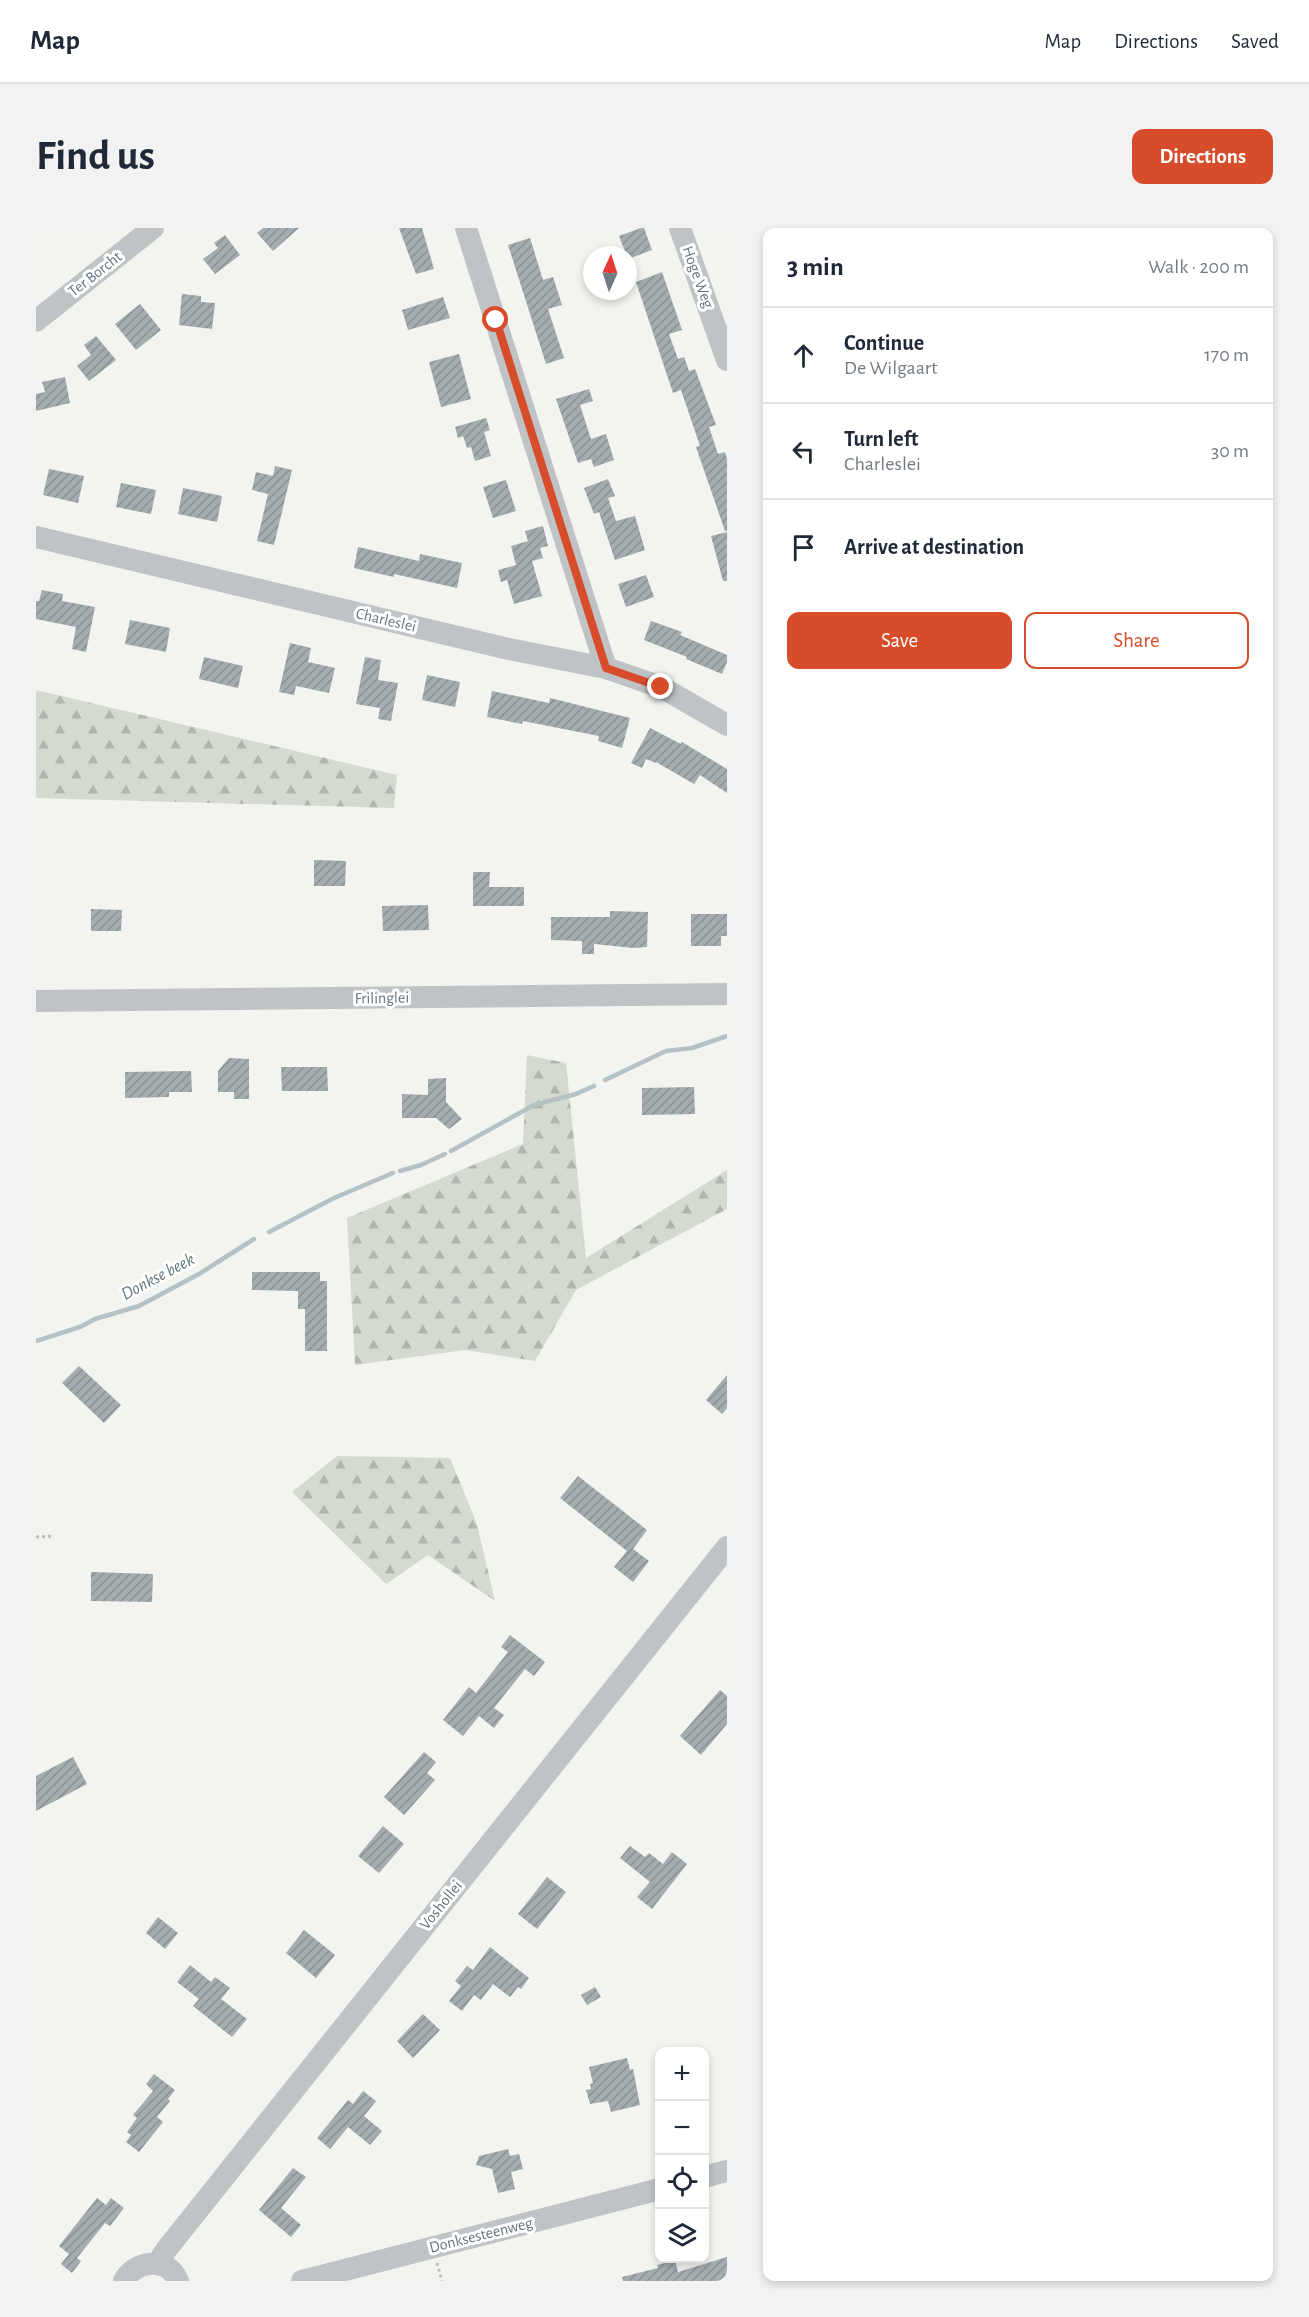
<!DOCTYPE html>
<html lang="en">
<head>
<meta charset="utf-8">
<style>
  body { margin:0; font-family:"Alegreya Sans",sans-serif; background:#f2f2f3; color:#1f2937 }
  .controls { position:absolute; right:18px; bottom:18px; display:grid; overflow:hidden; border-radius:12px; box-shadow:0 3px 9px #0003 }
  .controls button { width:54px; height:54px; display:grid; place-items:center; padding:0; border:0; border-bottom:2px solid #e0e1e3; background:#fff; color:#1f2937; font:30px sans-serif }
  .compass { position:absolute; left:547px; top:18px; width:54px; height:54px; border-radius:50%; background:#fff; box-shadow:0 3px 9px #0003; rotate:3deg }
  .stop { position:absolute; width:18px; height:18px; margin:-14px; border:4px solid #d74d2c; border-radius:50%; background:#fff }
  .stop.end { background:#d74d2c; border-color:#fff; box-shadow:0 2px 6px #0008 }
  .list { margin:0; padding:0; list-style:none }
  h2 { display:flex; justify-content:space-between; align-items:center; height:78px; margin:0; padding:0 24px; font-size:26px }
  h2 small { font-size:20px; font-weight:400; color:#747a83 }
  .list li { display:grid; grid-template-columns:39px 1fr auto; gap:18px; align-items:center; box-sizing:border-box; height:96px; padding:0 24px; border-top:2px solid #e0e1e3 }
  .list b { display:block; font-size:22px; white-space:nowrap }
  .list p { margin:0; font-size:20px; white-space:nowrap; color:#747a83 }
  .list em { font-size:20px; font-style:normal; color:#747a83 }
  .actions { display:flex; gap:12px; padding:18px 24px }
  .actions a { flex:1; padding:14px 0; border:2px solid #d74d2c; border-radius:12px; text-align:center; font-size:21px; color:#d74d2c }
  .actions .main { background:#d74d2c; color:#fff }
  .icon { flex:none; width:33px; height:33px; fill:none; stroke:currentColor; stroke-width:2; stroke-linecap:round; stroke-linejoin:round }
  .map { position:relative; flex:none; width:691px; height:2053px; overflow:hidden; border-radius:12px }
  header { display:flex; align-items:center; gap:36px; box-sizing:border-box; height:84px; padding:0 30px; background:#fff; border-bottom:2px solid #e0e1e3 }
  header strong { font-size:28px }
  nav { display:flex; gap:33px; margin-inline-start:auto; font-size:21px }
  .intro { display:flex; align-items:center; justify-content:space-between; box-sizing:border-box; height:144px; padding:0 36px }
  h1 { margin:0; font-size:42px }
  .button { padding:15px 27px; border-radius:12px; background:#d74d2c; color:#fff; font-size:21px; font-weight:700 }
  main { display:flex; gap:36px; padding:0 36px }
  aside { flex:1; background:#fff; border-radius:12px; box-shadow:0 3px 9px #0003 }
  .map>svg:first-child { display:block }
  .forest { fill:url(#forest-firs) }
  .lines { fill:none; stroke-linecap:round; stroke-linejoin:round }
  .stream { stroke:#b5c1c5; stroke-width:4.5 }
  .building { fill:url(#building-hatch) }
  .path { stroke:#b9bbbd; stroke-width:3; stroke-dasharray:3 3; stroke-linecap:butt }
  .minor { stroke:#bfc3c6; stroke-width:22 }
  .route { stroke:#d74d2c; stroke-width:8 }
  .labels { text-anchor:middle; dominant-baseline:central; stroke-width:6; stroke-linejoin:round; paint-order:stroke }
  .street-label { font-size:16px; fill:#64747f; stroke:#fff }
  .water-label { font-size:18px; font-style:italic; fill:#60767c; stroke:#fff }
</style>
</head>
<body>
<header>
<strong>Map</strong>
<nav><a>Map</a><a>Directions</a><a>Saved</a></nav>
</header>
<div class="intro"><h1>Find us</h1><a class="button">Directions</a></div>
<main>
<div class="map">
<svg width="691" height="2053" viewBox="0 0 691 2053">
  <defs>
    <pattern id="forest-firs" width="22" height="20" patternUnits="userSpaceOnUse" patternTransform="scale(1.5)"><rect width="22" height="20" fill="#d5dad1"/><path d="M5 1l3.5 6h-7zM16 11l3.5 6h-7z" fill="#b0b5af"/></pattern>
    <pattern id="building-hatch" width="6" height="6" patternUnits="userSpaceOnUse" patternTransform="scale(1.5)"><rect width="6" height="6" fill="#a4acb0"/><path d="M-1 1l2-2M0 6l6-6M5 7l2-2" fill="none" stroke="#899194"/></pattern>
  </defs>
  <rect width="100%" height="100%" fill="#f3f3f0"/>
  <!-- forest -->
  <path class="forest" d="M0,462L361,547L358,580L0,570Z
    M491,827L530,835L550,1030L691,942V981L540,1062L499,1133L429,1122L319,1137L311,990L487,916Z
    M301,1228L414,1230L441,1296L459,1373L392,1327L350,1356L256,1264Z"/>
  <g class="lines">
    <!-- stream -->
    <path class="stream" d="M569,852L630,823L656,820L691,808
      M415,923L498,877L540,866L558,858
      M364,943L385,937L409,926
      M233,1004L298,970L357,945
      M0,1113L44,1099L59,1091L103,1078L163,1046L218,1011"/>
  </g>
  <!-- building -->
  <path class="building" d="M227,0H263L237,23L221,5Z
    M363,0H386L398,41L380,46Z
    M605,0H608L616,22L592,31L583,8Z
    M189,7L204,27L179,46L167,31L182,20L178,15Z
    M494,10L507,52L517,49L526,77L512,81L528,130L510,136L472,17Z
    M626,44L646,102L633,106L642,131L648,129L653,143L659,141L680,197L673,199L682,226L689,224L691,231V303H689L660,219L664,218L645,162L637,165L600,54Z
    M146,66L165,68V74L179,75L176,101L143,97Z
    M407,69L414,90L372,102L366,82Z
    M104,76L125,102L100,122L79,96Z
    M60,108L80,132L53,153L41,138L55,127L48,117Z
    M423,126L435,171L405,179L393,134Z
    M29,149L34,175L0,183V166L9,164L6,154Z
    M553,161L557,173L544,177L555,211L570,206L578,232L558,239L555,231L542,235L520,171Z
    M450,190L454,202L448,204L455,228L439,233L435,219L431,220L427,208L422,210L419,199Z
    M239,238L256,242L238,317L221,313L232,266L216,262L220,244L237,248Z
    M13,241L48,248L42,275L7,267Z
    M572,251L579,268L572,270L580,293L599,288L609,322L579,332L563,284L558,286L548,260Z
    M470,252L480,283L457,290L447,259Z
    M85,255L120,262L115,286L80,279Z
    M147,260L186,268L181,294L142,286Z
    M507,298L512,318L504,320L507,330L496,333L506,368L478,376L471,352L465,354L462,342L480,337L475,318L492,313L489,303Z
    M691,304V353H687L675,308Z
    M322,319L383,333L384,326L426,335L421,360L358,346V349L318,340Z
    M610,347L618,369L590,379L582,356Z
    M6,362L27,366L26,373L59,379L50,424L36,421L40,399L0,391V373H3Z
    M94,392L134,400L130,424L89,416Z
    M615,393L646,404L644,407L691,427V434L686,446L650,431L651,429L608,412Z
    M254,415L275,420L272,434L299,440L293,465L260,458L258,467L243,464Z
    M168,429L207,438L202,460L163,451Z
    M329,429L345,432L342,452L362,455L355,493L342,491L344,480L320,476Z
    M391,447L424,454L419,479L386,472Z
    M456,463L513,475L514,470L594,490L586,520L562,513L563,508L487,493L486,496L451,489Z
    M614,500L645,516L646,514L691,541V565L664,547L658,556L620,534V535L610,531L606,540L595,535Z
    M278,632L310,633L309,658H278Z
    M437,644H454L453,659H488V678H437Z
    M392,677L393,702L347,703L346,678Z
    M55,681L86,682L85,703H55Z
    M574,683L612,684L611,719L598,720L558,716V726H546V713L515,712V689H574Z
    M655,686H691V708H685V718H655Z
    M193,830L213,831V871H198V864H182V843Z
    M245,839H291L292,863H246Z
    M155,843L156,864H133V869L89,870V844Z
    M410,850V874L426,891L413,901L400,890H366V866L392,867V851Z
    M658,859L659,886L606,887V860Z
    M216,1044H284V1053H291V1123H269V1081H262V1063L216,1062Z
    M43,1138L85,1177L68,1195L26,1155Z
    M691,1147V1180L686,1186L670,1172Z
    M542,1248L611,1302L597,1321L613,1333L597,1354L578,1339L591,1323L524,1270Z
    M55,1344L117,1346L116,1374L55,1373Z
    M474,1407L509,1434L498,1448L489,1441L458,1480L468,1487L458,1500L443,1488L427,1508L407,1492L433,1459L440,1465L472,1424L465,1419Z
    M684,1462L691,1468V1496L665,1527L644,1508Z
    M388,1524L400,1534L391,1545L399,1552L368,1587L348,1569Z
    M37,1529L51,1556L0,1583V1548Z
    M347,1598L368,1616L343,1645L322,1628Z
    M594,1618L609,1629L613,1625L627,1636L636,1624L651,1636L616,1681L601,1669L614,1654L584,1630Z
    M511,1649L530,1664L501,1701L482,1686Z
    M122,1689L142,1705L129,1721L110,1705Z
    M268,1702L299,1727L280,1750L250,1725Z
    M454,1719L493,1750L485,1761L482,1759L474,1769L457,1756L445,1772L438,1767L426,1783L413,1773L425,1758L419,1753L431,1738L437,1742Z
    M154,1737L175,1754L179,1749L194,1760L185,1771L211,1791L196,1809L157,1778L163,1771L141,1754Z
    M559,1759L565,1769L551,1777L545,1767Z
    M387,1786L404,1802L377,1830L361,1813Z
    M591,1830L594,1842L597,1841L604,1877L575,1884L572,1873L554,1876L550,1862L555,1861L554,1856L557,1855L553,1839Z
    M118,1846L139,1862L132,1871L134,1873L121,1889L127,1894L103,1924L90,1914L95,1907L91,1904L101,1890L97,1887L117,1863L110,1856Z
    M327,1863L340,1873L328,1888L346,1903L334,1917L312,1899L294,1921L281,1910L312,1872L317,1876Z
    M472,1921L474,1928L483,1926L487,1941L475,1944L479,1961L462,1965L456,1941L440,1937L443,1928Z
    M257,1940L270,1949L245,1980L265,1997L255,2009L223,1982Z
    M61,1970L70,1977L75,1970L88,1980L74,1998L69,1995L41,2030L45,2033L36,2045L25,2036L33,2026L23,2018Z
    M691,2029V2053H587L586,2049L622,2040L621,2037L639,2032L642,2044Z"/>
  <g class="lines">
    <!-- path -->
    <path class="path" d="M0,1309L18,1308
      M401,2035L406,2053"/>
    <!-- minor -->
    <path class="minor" d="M430,0L570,440
      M644,0L691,132
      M0,93L117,0
      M0,309L473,421L570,440L625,459L691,497
      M0,773L691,766
      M668,1949L691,1943
      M121,2036L130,2022L691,1319
      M88,2053C99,2032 132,2028 142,2053
      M266,2053L624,1961"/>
  </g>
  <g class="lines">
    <!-- route -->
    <path class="route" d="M460,92L570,440L625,459"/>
  </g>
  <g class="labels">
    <!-- street labels -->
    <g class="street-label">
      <text transform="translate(59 46) rotate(-38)">Ter Borcht</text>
      <text transform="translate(662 49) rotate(70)">Hoge Weg</text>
      <text transform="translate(350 392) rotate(13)">Charleslei</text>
      <text transform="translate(346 770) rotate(-1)">Frilinglei</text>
      <text transform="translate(405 1677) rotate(-51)">Voshollei</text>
      <text transform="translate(445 2007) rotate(-14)">Donksesteenweg</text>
    </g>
    <!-- water labels -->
    <g class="water-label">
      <text transform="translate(122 1049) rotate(-28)">Donkse beek</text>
    </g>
  </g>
</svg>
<div class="controls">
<button>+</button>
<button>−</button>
<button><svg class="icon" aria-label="locate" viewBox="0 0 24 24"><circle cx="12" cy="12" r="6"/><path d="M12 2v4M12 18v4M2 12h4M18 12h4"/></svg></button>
<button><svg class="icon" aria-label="layers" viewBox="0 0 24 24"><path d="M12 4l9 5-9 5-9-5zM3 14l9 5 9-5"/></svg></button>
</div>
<svg class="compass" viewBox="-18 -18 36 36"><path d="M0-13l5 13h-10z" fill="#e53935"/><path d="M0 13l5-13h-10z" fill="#747a83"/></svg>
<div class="stop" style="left:460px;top:92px"></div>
<div class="stop end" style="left:625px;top:459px"></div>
</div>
<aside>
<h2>3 min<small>Walk · 200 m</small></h2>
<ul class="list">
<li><svg class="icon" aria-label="ahead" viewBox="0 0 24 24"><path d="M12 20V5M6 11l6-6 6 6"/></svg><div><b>Continue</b><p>De Wilgaart</p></div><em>170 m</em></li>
<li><svg class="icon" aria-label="left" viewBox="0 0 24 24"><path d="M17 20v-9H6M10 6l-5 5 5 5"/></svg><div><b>Turn left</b><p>Charleslei</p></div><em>30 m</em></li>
<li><svg class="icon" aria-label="arrive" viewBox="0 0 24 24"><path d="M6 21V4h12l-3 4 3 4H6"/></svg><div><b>Arrive at destination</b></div></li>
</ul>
<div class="actions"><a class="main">Save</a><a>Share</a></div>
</aside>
</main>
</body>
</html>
